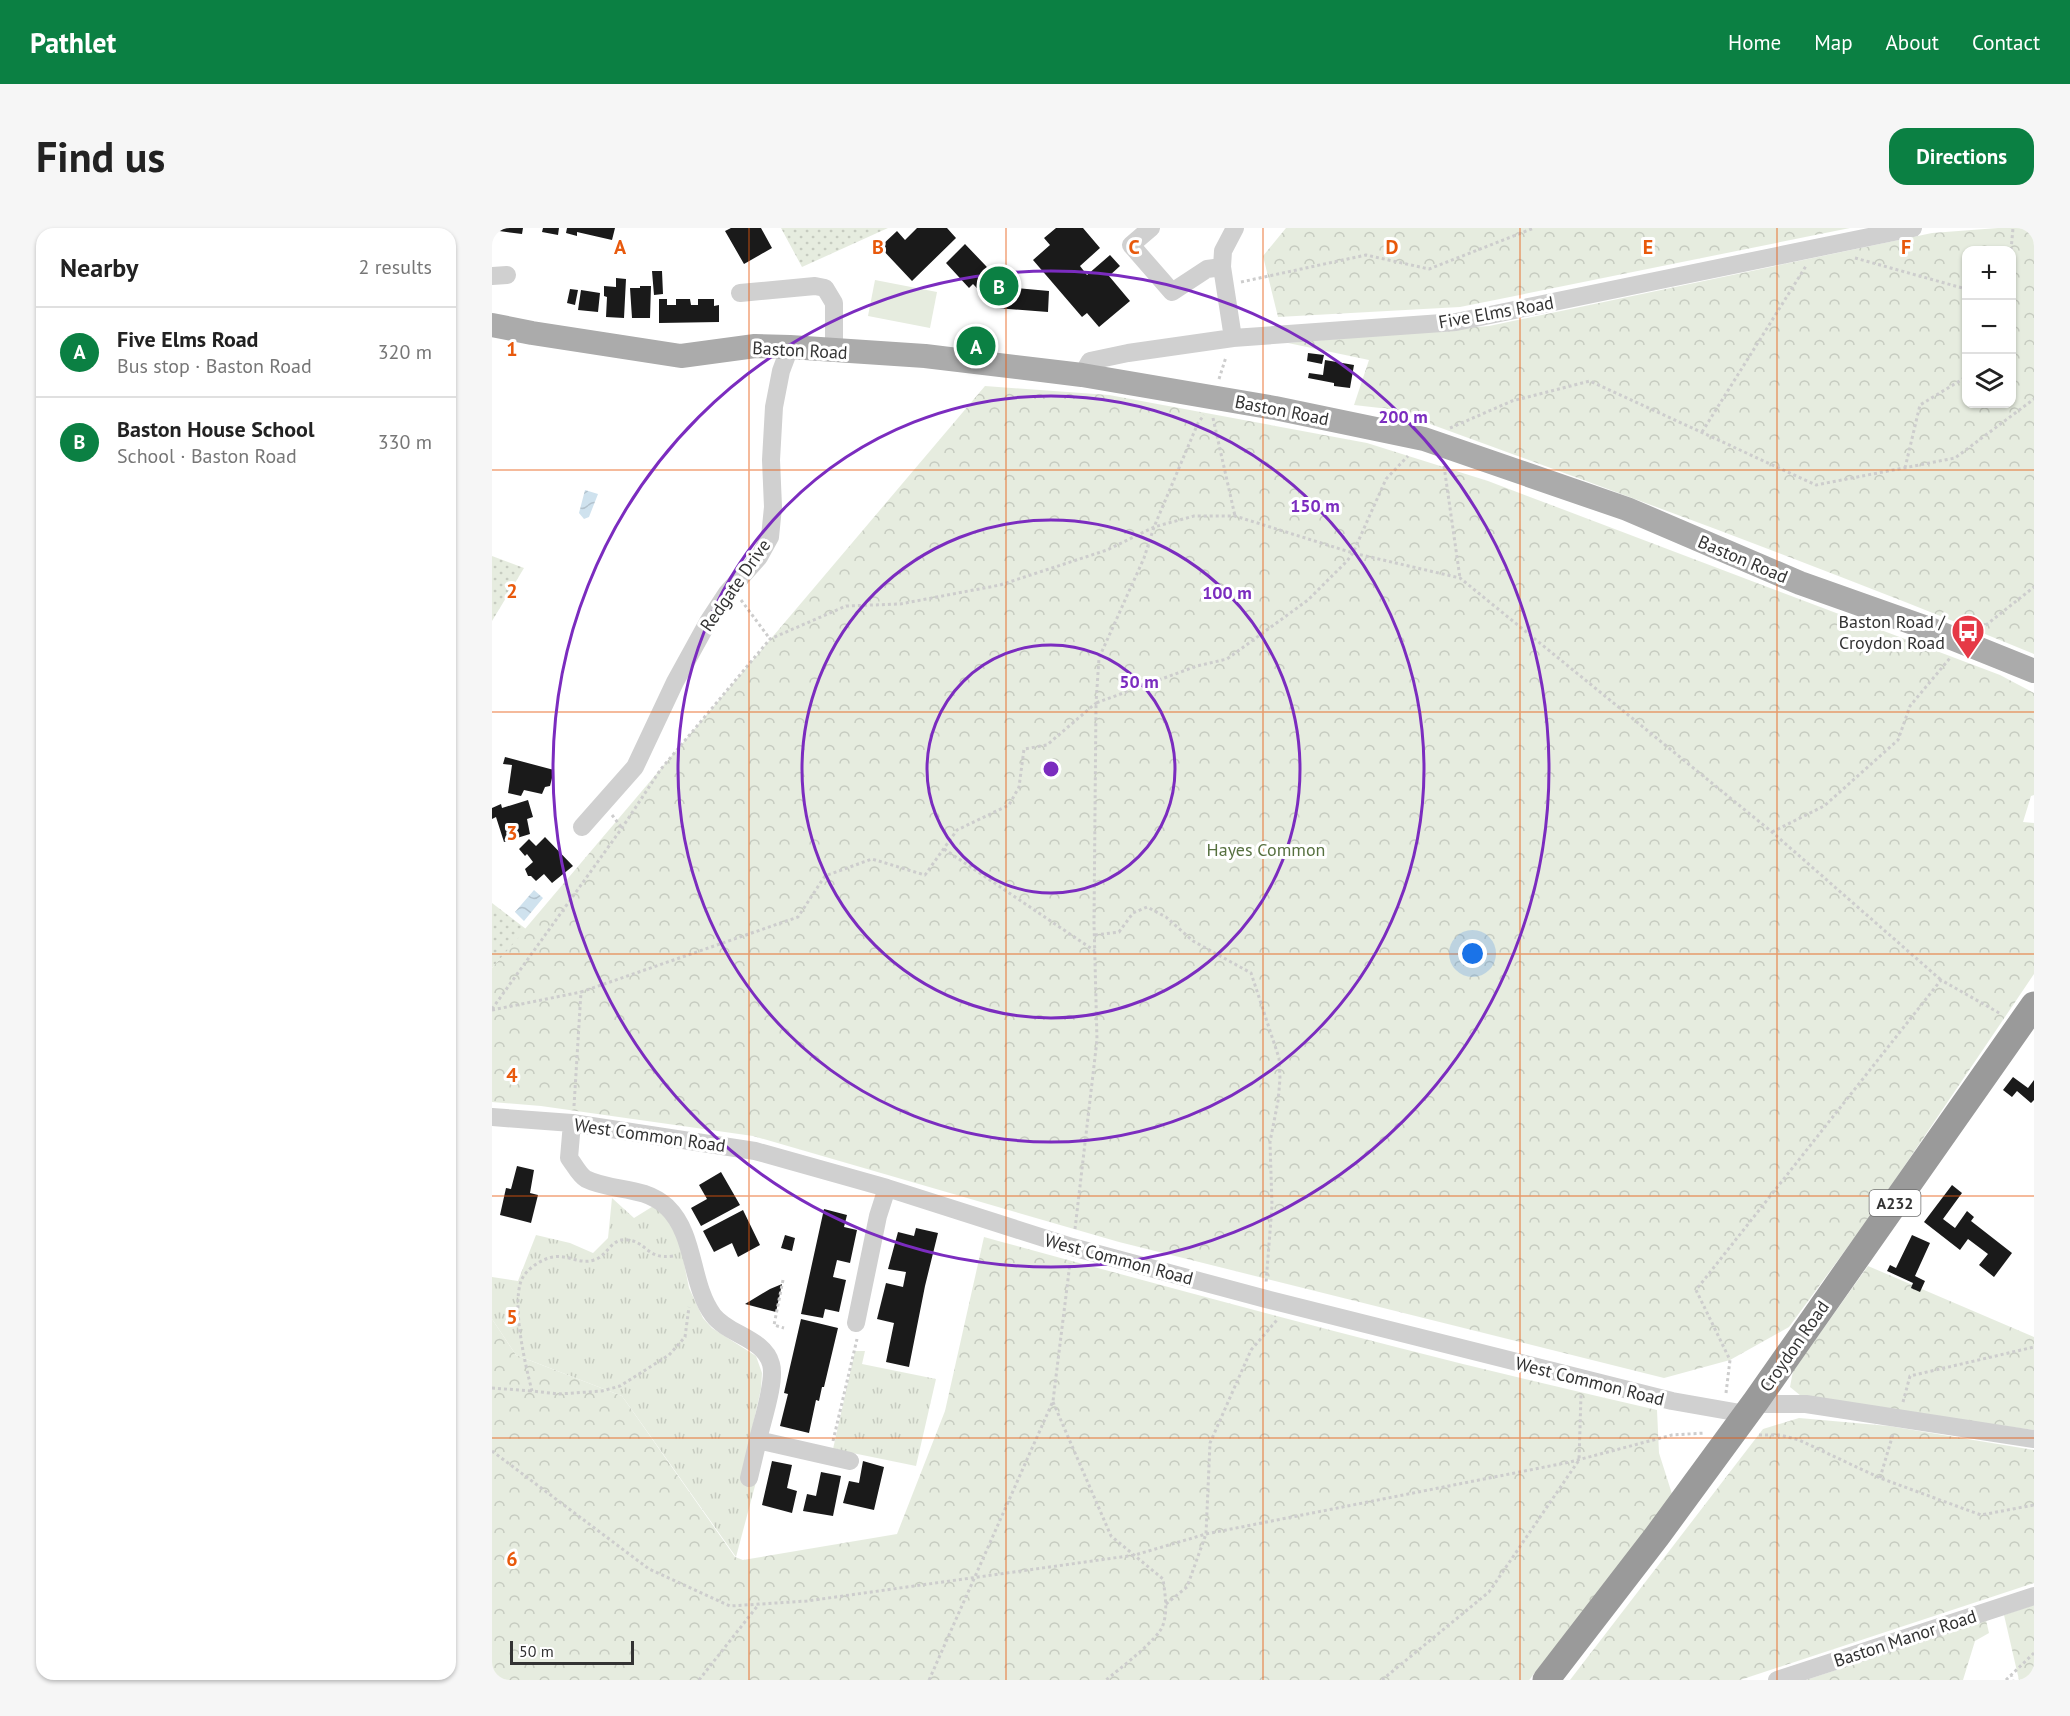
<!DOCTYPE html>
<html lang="en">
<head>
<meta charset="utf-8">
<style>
  body { margin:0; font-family:"PT Sans",sans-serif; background:#f6f6f6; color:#222 }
  .controls { position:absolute; right:18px; top:18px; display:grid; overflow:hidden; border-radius:12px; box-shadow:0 2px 4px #0004 }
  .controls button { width:54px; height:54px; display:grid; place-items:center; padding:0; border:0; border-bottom:2px solid #e0e0e0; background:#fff; color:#222; font:30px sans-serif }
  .scale { position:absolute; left:18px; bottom:15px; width:124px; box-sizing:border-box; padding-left:6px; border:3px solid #333; border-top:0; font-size:16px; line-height:21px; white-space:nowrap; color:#333; -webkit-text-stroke:4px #fff; paint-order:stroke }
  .you { position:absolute; left:981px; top:726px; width:21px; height:21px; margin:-15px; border:4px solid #fff; border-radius:50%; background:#1a73e8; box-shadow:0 0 0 9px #1a73e833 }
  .badge { display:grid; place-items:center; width:39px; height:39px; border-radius:50%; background:#0b8043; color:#fff; font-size:20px; font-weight:700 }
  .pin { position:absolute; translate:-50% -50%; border:3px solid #fff; box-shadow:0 2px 6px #0006 }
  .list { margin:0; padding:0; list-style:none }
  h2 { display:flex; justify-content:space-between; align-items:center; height:78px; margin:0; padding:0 24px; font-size:26px }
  h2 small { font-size:20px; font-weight:400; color:#767676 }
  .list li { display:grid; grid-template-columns:39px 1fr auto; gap:18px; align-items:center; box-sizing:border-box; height:90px; padding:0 24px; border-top:2px solid #e0e0e0 }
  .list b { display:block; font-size:22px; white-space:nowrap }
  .list p { margin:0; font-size:20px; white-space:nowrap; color:#767676 }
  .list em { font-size:20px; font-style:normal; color:#767676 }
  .icon { flex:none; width:33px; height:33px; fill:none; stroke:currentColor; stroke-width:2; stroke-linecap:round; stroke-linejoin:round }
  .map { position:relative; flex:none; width:1542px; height:1452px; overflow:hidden; border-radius:18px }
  header { display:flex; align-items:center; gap:36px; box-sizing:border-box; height:84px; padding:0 30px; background:#0b8043; color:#fff }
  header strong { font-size:28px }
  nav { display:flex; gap:33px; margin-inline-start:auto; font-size:21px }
  .intro { display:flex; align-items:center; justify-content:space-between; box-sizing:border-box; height:144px; padding:0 36px }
  h1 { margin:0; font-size:42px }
  .button { padding:15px 27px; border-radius:18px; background:#0b8043; color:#fff; font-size:21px; font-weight:700 }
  main { display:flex; gap:36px; padding:0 36px }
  aside { flex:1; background:#fff; border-radius:18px; box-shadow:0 2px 4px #0004 }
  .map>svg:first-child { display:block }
  .grass { fill:url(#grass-tufts) }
  .forest { fill:url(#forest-crowns); fill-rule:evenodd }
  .park { fill:url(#park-dots) }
  .pitch { fill:#e6ecdf }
  .water { fill:url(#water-waves) }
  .building { fill:#1a1a1a }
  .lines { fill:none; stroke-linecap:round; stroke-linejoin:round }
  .path { stroke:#cdcdcd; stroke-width:3; stroke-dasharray:3 3; stroke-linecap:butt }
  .minor { stroke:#d0d0d0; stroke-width:18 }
  .major { stroke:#ababab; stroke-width:24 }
  .highway { stroke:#9a9a9a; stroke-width:27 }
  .grid { fill:none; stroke:#e8590c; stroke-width:1.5; stroke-opacity:0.55 }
  .ring { fill:none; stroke:#7b2cbf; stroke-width:3 }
  .labels { text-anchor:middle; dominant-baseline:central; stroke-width:6; stroke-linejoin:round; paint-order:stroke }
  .shield { fill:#fff; stroke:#707070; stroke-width:1.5 }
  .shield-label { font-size:16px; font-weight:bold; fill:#333 }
  .street-label { font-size:18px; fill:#333; stroke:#fff }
  .poi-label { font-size:18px; fill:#333; stroke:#fff; text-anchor:end }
  .park-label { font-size:18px; fill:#56703f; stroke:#fff }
  .grid-label { font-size:20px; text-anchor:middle; font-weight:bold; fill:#e8590c; stroke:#fff; stroke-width:6; stroke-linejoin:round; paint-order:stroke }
  .centre { fill:#7b2cbf; stroke:#fff; stroke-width:3 }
  .ring-label { font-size:18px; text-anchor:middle; font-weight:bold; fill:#7b2cbf; stroke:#fff; stroke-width:6; stroke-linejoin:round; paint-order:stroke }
</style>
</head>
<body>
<header>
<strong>Pathlet</strong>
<nav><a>Home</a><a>Map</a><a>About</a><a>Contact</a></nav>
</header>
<div class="intro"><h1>Find us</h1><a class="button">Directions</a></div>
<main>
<aside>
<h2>Nearby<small>2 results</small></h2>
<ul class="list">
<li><span class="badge">A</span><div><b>Five Elms Road</b><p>Bus stop · Baston Road</p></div><em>320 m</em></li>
<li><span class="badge">B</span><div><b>Baston House School</b><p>School · Baston Road</p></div><em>330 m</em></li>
</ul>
</aside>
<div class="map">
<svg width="1542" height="1452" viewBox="0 0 1542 1452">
  <defs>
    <pattern id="grass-tufts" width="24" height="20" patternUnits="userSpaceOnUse" patternTransform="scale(1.5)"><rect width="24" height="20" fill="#e6ecdf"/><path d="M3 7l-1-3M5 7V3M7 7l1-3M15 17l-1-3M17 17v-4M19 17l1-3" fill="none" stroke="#c6cbc0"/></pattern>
    <pattern id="forest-crowns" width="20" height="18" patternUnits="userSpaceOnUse" patternTransform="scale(1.5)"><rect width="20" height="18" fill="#e6ecdf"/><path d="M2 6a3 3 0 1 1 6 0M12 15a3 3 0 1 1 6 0" fill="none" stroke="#c6cbc0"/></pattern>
    <pattern id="park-dots" width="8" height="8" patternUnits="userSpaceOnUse" patternTransform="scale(1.5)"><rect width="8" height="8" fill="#e6ecdf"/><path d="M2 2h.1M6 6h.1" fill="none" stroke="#c6cbc0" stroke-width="1.8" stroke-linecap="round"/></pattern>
    <pattern id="water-waves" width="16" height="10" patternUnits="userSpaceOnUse" patternTransform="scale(1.5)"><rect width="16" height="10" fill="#cfe2ee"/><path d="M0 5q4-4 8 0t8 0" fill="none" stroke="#b2c2cd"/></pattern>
  </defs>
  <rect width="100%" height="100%" fill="#fff"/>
  <!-- grass -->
  <path class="grass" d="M120,970L142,990L163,977L183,1000L191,1030L197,1060L211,1090L220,1100L264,1128L270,1145L269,1161L249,1250L264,1254L244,1329L130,1168L24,1127L0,1091V1049L26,1053L44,1007L78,1015L101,1025L116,1010Z
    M363,1123H373L370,1136L444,1151L424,1238L341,1221Z"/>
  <!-- forest -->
  <path class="forest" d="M794,0H1358L968,79L786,89L771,28Z
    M1506,0H1542V426C1330,338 1113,260 897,181L862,177L877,132L796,115L997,98L1440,5ZM1474,22H1520V176H1474Z
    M493,158L617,167L875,215L996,253L1508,447L1542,465V567L1539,568L1531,594L1542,595V746L1382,983L1297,1099L1238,1132L1172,1150L627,1014L261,908L49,878L0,874V740Z
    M492,1009C716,1070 939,1131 1165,1182L1167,1225L1180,1266L1141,1322L1037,1452H0V1091L24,1127L130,1168L243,1329L251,1332L405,1306L453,1183Z
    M1376,1038L1542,1109V1202L1314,1172L1298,1159L1301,1143Z
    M1307,1190L1397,1198L1542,1222V1355L1248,1452H1078L1271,1201Z
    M1542,1377V1452H1527L1512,1387Z
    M1494,1392L1497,1405L1483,1413L1471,1452H1314Z"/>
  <!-- park -->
  <path class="park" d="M289,0H396L310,39Z
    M0,328L32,340L0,393Z
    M0,675L34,701L0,740Z"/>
  <!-- pitch -->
  <path class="pitch" d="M383,52L445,64L438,100L376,88Z"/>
  <!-- water -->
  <path class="water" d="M93,262L106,266L97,289L92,291L87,285Z
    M42,662L51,670L32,693L23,684Z"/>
  <!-- building -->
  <path class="building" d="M0,0H31L30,6L0,2Z
    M51,0H67L66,7L50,4Z
    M75,0H123L120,12L85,4V8L74,5Z
    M239,0H269L280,20L252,36L233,3Z
    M425,0H455L464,10L420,53L388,19L405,3L413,12Z
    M564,0H591L608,20L588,38L595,47L618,27L628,38L617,48L638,73L607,99L595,85L590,89L541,32L558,17L552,10Z
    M473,16L514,59L557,63L556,84L504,80L481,56L477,60L454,35Z
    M160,43H170L171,66L162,67Z
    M124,50L134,51L132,90L114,89L115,69L112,68V58L124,59Z
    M148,58H159L158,90H140L138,60H148Z
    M78,61L86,62L83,77L75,75Z
    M89,62L108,65L106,84L86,82Z
    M167,71H175V77H184V71H198L199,77H206V71H222V78L227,77V94L167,95Z
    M816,125L832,127L830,136L815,133Z
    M833,132L862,137L858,160L842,158V155L816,150L817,145L831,147Z
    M13,529L62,542L58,558L53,559L50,566L32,562L29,568L16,565L20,537L11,536Z
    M36,572L41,589L35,591L38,606L12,614L4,589L0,591V580L9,576L10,580Z
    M53,609L81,638L60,655L52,646L44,653L39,648H36L33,641L41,634L35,626L33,628L27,621L37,611L44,618Z
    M1521,849L1536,860L1542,852V872L1539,875L1525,863L1520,869L1511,862Z
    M25,938L42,942L38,965L46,967L39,995L8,987L14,960L19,961Z
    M229,944L248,977L209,998L199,980L215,971L207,957Z
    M1460,957L1470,965L1451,991L1463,1000L1475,983L1482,989L1479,993L1520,1025L1502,1049L1487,1037L1496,1026L1476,1011L1468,1022L1432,994Z
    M332,981L355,987L352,999L365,1002L358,1035L345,1032L341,1049L354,1052L347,1084L333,1081L331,1090L309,1086Z
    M251,982L268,1017L246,1029L240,1015L222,1024L211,1003Z
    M424,1000L446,1005L433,1058L417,1139L394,1134L402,1095L385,1091L394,1055L411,1059L414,1044L396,1041L406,1004L422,1008Z
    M293,1007L303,1010L300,1023L289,1020Z
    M1420,1007L1438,1015L1423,1048L1433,1053L1428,1064L1419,1060L1421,1055L1395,1043L1398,1037L1404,1040Z
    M290,1056L284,1084L253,1076L278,1061Z
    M309,1091L346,1100L332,1159H330L327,1173L324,1172L317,1205L288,1198L296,1166L292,1165Z
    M280,1233L300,1237L295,1260L305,1263L300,1285L270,1277Z
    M371,1233L392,1239L382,1282L351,1275L357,1253L367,1255Z
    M329,1244L349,1248L341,1288L311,1283L315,1266L324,1268Z"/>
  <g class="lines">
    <!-- path -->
    <path class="path" d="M1519,22L1521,0
      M1363,30L1474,61
      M749,54L874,27L937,41L1042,0
      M727,151L734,129
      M721,190L743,288
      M958,200L1020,173L1098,153L1324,257L1463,230L1542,171
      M1210,204L1314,38
      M952,238L968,350
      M1413,240L1428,177L1474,149
      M249,372L278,411
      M1489,401L1542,359
      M120,587L130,600
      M1280,604L1332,578L1406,512L1418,478L1458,430
      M452,621L603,723
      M603,707L627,704L641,685L655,679L674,689L701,713L759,745L787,830L788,851L786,873L778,914L780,978L774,1055
      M0,781L130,600L169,541L278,411L354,378L408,376L508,357L615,322L662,299L702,288H743L861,325L968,350L1280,604L1449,752
      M0,782L89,764
      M82,878L89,764L306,689L333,648L380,631L433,647L465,602L517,577L527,559L532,521L555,517L604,475L607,430L652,330L662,299L706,195L712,187
      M583,1001L605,812L602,694L604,475L705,438L735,431L816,372L855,333L861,325L894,251L916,228
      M181,1028C155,1032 155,1014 136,1012C119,1009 116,1028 102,1032C88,1037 75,1026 61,1029C49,1031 33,1042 29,1053C20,1079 33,1136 40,1163L67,1166L110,1163L128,1158L177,1127L193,1109L197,1079
      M291,1052L282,1097L292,1100
      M0,1160L40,1163
      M1234,1165L1238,1132L1204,1062L1449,752L1509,786
      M561,1174L619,1308L671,1351C673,1366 676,1382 671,1397C667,1411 626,1442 614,1452
      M1411,1174L1418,1148L1542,1119
      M1267,1207H1288L1307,1212L1388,1250L1489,1287L1542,1277
      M341,1213L365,1111
      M0,1223L157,1341L238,1378L315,1373L643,1327L714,1306L1078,1234L1180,1207L1213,1205
      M1388,1250L1401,1206
      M674,1376L695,1359L714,1306L718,1215L759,1122L785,1092
      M1519,1446L1521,1452
      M207,1452L267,1376
      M437,1452L561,1173L578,1035
      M890,1452L997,1364L1087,1232L1089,1167
      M1514,1452L1542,1425"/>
    <!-- minor -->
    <path class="minor" d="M659,0L639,17L680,64L715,41L730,39
      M0,48L15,47
      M248,65L323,58L333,60L342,75V123
      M741,110L730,39L731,23L743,0
      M590,147L598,133L636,125L741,110L964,94L1421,0
      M90,599L143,539L183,454L216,394L235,365L267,329L278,309L281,279L279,232L282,179L289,143L298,119
      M0,889L80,895L263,923L395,960L580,1019L774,1071L1180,1173L1254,1186
      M80,895L77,930C82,936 87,947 94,951C120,964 151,957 175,979C204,1007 198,1056 221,1087C236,1107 272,1110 279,1136C284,1153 270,1193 266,1212L358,1233
      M364,1095L386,988L395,960
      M1264,1173L1272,1176H1314L1542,1211
      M257,1250L266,1212
      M1285,1452L1542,1368"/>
    <!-- major -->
    <path class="major" d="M0,97L40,105L189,128L263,118L298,119L433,128L590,147L783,180L932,211L1135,281L1308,355L1435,400L1542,443"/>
    <!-- highway -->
    <path class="highway" d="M1054,1452L1165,1308L1264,1173L1542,777"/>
  </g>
  <!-- grid -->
  <path class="grid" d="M257,0V1452M514,0V1452M771,0V1452M1028,0V1452M1285,0V1452M0,242H1542M0,484H1542M0,726H1542M0,968H1542M0,1210H1542"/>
  <!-- distance rings -->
  <g class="ring">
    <circle cx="559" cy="541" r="124"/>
    <circle cx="559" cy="541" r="249"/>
    <circle cx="559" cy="541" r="373"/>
    <circle cx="559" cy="541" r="498"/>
  </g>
  <!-- icons -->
  <defs>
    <g id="bus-pin" transform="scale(1.725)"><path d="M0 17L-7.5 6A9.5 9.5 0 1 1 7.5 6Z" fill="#e63946" stroke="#fff"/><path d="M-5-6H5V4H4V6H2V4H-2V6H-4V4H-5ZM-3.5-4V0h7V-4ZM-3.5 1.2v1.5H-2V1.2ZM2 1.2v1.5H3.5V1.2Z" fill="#fff"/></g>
  </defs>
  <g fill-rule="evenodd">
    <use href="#bus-pin" x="1476" y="403"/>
  </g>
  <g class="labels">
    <!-- shield labels -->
    <rect class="shield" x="1377.5" y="962" width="51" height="26" rx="4.5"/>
    <g class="shield-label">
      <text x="1403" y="975">A232</text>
    </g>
    <!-- street labels -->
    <g class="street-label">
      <text transform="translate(1004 84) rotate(-10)">Five Elms Road</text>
      <text transform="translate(308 122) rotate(3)">Baston Road</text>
      <text transform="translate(790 182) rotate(11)">Baston Road</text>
      <text transform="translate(1251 331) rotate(23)">Baston Road</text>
      <text transform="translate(243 357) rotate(-55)">Redgate Drive</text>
      <text transform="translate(158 907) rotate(8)">West Common Road</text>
      <text transform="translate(627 1031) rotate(15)">West Common Road</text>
      <text transform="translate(1302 1118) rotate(-55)">Croydon Road</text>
      <text transform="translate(1098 1153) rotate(14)">West Common Road</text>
      <text transform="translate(1413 1410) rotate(-18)">Baston Manor Road</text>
    </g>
    <!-- poi labels -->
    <g class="poi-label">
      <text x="1453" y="393">Baston Road /<tspan x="1453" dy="21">Croydon Road</tspan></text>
    </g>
    <!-- park labels -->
    <g class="park-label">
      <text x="774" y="621">Hayes Common</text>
    </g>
  </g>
  <g class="grid-label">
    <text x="128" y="26">A</text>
    <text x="386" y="26">B</text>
    <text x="642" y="26">C</text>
    <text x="900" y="26">D</text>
    <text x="1156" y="26">E</text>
    <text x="1414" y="26">F</text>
    <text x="20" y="128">1</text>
    <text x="20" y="370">2</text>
    <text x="20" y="612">3</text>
    <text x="20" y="854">4</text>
    <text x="20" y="1096">5</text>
    <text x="20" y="1338">6</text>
  </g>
  <circle cx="559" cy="541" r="9" class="centre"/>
  <g class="ring-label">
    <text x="911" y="195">200 m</text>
    <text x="823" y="284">150 m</text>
    <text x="735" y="371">100 m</text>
    <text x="647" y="460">50 m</text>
  </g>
</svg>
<div class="controls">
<button>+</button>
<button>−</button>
<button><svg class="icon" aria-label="layers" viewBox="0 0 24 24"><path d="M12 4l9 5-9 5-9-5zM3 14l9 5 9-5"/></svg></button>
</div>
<div class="scale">50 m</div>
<div class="you"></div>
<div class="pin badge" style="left:484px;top:118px">A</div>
<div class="pin badge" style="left:507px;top:58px">B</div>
</div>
</main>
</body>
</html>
